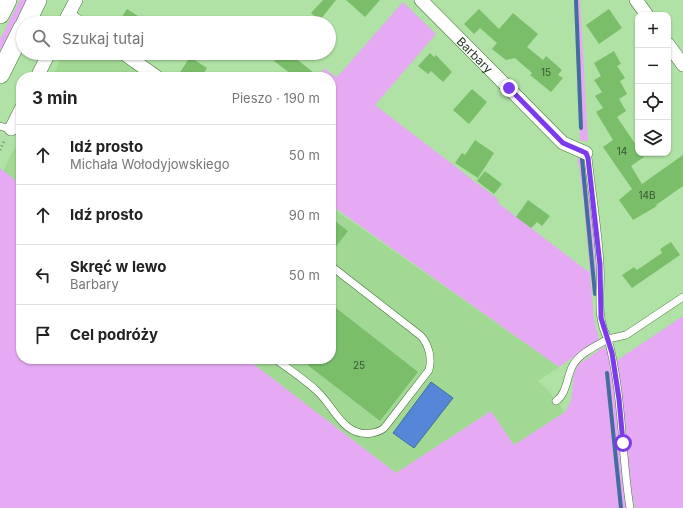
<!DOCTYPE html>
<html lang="pl">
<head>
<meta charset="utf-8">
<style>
  body { margin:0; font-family:Inter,sans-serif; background:#f6f6f6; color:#222 }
  .controls { position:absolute; right:12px; top:12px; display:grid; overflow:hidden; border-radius:8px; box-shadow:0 1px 3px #0004 }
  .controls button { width:36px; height:36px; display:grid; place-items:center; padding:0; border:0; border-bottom:1px solid #e0e0e0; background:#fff; color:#222; font:20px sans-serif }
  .stop { position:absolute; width:12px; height:12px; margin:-9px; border:3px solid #7c3aed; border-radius:50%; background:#fff }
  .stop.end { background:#7c3aed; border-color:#fff; box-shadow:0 1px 4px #0008 }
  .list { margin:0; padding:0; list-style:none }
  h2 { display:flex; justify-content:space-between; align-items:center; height:52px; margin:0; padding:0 16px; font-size:17px }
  h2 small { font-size:13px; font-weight:400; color:#767676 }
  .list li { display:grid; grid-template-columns:26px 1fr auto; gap:12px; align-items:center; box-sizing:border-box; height:60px; padding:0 16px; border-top:1px solid #e0e0e0 }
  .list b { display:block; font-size:15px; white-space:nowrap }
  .list p { margin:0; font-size:13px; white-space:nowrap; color:#767676 }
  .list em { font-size:13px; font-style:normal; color:#767676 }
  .icon { flex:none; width:22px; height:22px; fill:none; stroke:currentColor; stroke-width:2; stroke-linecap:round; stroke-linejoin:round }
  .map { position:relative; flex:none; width:683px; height:508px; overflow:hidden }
  .search { position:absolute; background:#fff; box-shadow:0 1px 3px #0004; left:16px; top:16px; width:320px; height:44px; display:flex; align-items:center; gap:10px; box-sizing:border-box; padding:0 14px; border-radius:22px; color:#767676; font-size:15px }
  .panel { position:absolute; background:#fff; box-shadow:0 1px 3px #0004; left:16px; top:72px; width:320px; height:292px; border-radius:16px }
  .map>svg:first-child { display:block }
  .built { fill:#a1d994 }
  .green { fill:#e5aaf3 }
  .water { fill:#5586d8; stroke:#446d9f }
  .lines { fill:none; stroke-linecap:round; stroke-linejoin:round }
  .stream { stroke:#446d9f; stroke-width:4 }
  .building { fill:#7abe6a }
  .service-casing { stroke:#45733a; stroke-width:8 }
  .minor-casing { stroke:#45733a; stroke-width:14 }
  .secondary-casing { stroke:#45733a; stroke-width:20 }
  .path { stroke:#668a5f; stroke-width:2.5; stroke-dasharray:1 3; stroke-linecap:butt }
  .service { stroke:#fff; stroke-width:7 }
  .minor { stroke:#fff; stroke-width:13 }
  .secondary { stroke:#fff; stroke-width:19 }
  .route { stroke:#7c3aed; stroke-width:5 }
  .labels { text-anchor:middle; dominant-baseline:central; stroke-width:4; stroke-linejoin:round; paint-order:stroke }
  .number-label { font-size:10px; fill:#35552e }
  .street-label { font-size:12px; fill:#1e321a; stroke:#bcf0b0 }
</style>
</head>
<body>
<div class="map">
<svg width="683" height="508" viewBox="0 0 683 508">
  <rect width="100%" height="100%" fill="#afe2a4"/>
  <!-- built -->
  <path class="built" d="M64,53H111L146,77H52Z
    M21,140V185L3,172L12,152Z
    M331,207L559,367L538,381L548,390L565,412L514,445L491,411L396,473L247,359H331Z"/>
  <!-- green -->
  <path class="green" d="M20,0H28L0,55V39Z
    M574,0H580L588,142L580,140Z
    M403,2L436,34L375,105L499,200L497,202L590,273L584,205L579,165L577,159L583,158L592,222L596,273L590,274L594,319L599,339L559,367L331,205V77H320L324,68L336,77L338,76Z
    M0,168L21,185V359H247L396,473L491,411L514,445L565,412L571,401L574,374L578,365L603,347L608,351L612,372L627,508H0Z
    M683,316V508H635L629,478L616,361Z"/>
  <!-- water -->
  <path class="water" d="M431,382L453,398L414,448L393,433Z"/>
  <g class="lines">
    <!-- stream -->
    <path class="stream" d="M576,0L581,128
      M582,159L595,294
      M607,373L621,508"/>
  </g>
  <!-- building -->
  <path class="building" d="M323,0H336L320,20L311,13Z
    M346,0H380L365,17Z
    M127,9L149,23H118Z
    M479,9L499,29L513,13L538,34L527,47L543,60L546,56L562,70L558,75L563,78L551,92L530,75L532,73L515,58L506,60L492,49L497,43L480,28L474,34L464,24Z
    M609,9L622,28L599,44L586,25Z
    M614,51L621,64L617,66L625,78L620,81L627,94L619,99L626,111L617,117L638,148V153H641L644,157L631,166L642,184L683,155V186L656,205L657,206L633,220L619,200L632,189L603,147L613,140L596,112L603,108L595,96L602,92L594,80L601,76L594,63Z
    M280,53H289L319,77H295L274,61Z
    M430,53L434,57L436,55L452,72L443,82L431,71L428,74L418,66Z
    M190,57L207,68L201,77H177Z
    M472,89L487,102L469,124L453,110Z
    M475,140L494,153L478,178L455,163L462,153L465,155Z
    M485,171L502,184L494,194L477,181Z
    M528,200L550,216L542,226L537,222L531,228L516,217Z
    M331,218L348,231L331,253Z
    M671,242L680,255L632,288L622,275L634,267L637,270L662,253L660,249Z
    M331,304L418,372L380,421L300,359H331Z"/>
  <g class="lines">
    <!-- service casing -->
    <g class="service-casing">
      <path id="service" d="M0,126L21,132
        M586,153L588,158C592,193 598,229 600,264C602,289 595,317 608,339L626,335L683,297
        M275,359C289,369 304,379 317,391C334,406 343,438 372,433C377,432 382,431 385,427L429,370C432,358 429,345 421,336L331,266
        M556,401C567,394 567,375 573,365C580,353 596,346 608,339C623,394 621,452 630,508"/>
    </g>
    <!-- minor casing -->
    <g class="minor-casing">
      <g id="minor">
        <path id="s1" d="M421,0L563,143L586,153"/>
        <path d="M636,0L647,15"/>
        <path d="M68,15L80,23"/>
        <path d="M64,23L76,0"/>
        <path d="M668,44L683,65"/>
        <path d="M123,53L157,77"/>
        <path d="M37,77L49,53"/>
        <path d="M11,129L21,109"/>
      </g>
    </g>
    <!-- secondary casing -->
    <g class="secondary-casing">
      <path id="secondary" d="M0,14L7,0
        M26,23L37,0
        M0,74L23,28"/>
    </g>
    <!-- path -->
    <path class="path" d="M0,150L5,139"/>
    <!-- service -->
    <use href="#service" class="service"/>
    <!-- minor -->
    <use href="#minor" class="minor"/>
    <!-- secondary -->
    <use href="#secondary" class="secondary"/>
  </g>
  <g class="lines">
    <!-- route -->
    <path class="route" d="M509,88L563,143L586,153L588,158L600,265L601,318L612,353L619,399L623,443"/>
  </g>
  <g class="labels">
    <!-- number labels -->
    <g class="number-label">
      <text x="546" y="72">15</text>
      <text x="622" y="151">14</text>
      <text x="647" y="195">14B</text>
      <text x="359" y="365">25</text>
    </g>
    <!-- street labels -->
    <g class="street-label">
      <text stroke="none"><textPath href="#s1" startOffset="77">Barbary</textPath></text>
    </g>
  </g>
</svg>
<div class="controls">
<button>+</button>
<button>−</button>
<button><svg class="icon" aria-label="locate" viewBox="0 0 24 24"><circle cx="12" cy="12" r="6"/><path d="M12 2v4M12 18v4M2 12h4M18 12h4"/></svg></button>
<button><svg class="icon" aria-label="layers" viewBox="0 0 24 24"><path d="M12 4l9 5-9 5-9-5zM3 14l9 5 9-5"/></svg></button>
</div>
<div class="stop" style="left:623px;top:443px"></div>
<div class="stop end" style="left:509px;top:88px"></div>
<div class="search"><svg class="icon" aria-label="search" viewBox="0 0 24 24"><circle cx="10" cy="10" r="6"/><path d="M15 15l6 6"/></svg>Szukaj tutaj</div>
<section class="panel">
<h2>3 min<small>Pieszo · 190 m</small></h2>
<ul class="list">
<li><svg class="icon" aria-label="ahead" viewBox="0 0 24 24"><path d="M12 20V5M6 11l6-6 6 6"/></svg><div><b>Idź prosto</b><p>Michała Wołodyjowskiego</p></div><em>50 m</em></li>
<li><svg class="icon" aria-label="ahead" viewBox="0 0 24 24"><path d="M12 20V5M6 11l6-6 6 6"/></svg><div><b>Idź prosto</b></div><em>90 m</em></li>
<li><svg class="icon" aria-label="left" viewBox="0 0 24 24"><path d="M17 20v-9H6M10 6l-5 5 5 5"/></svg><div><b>Skręć w lewo</b><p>Barbary</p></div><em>50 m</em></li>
<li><svg class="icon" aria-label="arrive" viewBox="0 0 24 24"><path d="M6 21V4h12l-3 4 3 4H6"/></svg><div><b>Cel podróży</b></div></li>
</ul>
</section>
</div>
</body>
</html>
